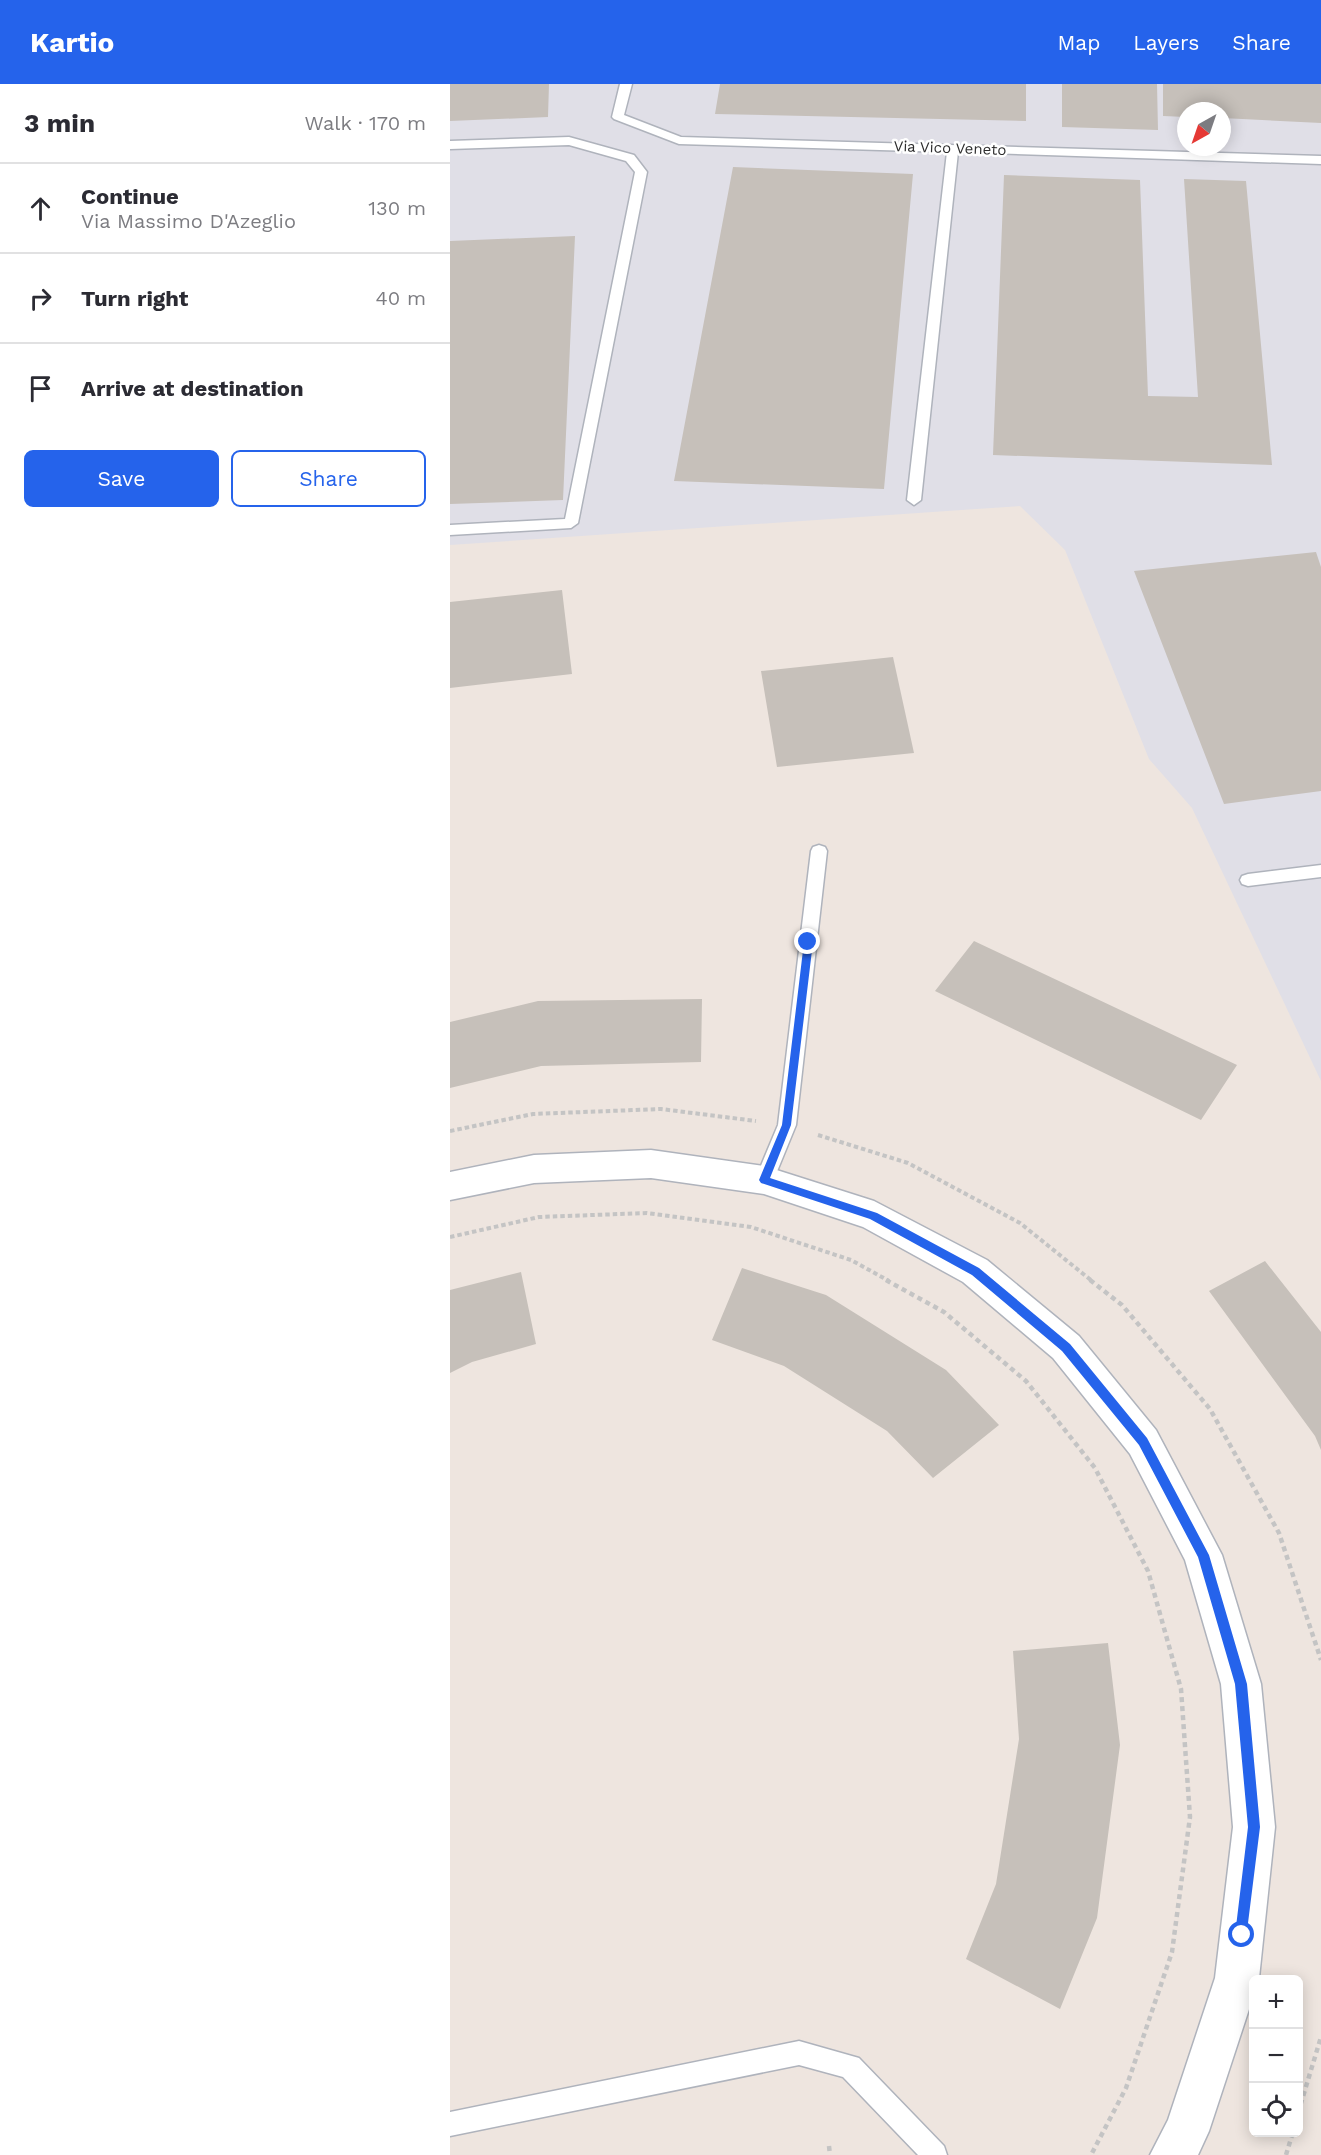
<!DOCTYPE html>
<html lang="en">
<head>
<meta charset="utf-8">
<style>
  body { margin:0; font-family:"Work Sans",sans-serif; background:#f7f7f7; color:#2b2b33 }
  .controls { position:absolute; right:18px; bottom:18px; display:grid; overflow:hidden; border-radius:9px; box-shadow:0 3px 15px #0003 }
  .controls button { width:54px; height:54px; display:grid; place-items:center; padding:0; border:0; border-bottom:2px solid #e1e1e2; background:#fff; color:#2b2b33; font:30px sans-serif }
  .compass { position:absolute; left:727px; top:18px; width:54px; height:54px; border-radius:50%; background:#fff; box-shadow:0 3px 15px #0003; rotate:220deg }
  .stop { position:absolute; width:18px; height:18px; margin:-14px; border:4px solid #2563eb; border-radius:50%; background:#fff }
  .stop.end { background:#2563eb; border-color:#fff; box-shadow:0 2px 6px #0008 }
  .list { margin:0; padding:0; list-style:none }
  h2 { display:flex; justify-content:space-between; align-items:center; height:78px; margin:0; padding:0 24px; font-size:26px }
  h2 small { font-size:20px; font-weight:400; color:#7c7c81 }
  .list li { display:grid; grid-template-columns:39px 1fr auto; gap:18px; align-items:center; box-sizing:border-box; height:90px; padding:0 24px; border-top:2px solid #e1e1e2 }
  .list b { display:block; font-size:22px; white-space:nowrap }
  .list p { margin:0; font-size:20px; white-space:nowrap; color:#7c7c81 }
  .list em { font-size:20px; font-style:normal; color:#7c7c81 }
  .actions { display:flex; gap:12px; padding:18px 24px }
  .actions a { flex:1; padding:14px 0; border:2px solid #2563eb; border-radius:9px; text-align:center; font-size:21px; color:#2563eb }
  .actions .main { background:#2563eb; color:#fff }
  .icon { flex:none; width:33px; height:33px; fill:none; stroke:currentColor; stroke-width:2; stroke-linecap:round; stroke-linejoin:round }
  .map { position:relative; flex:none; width:871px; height:2071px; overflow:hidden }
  header { display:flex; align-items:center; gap:36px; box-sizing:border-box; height:84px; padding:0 30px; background:#2563eb; color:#fff }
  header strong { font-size:28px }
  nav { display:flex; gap:33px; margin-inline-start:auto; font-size:21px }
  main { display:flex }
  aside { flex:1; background:#fff }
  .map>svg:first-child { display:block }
  .industrial { fill:#e0dfe7; fill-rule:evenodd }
  .building { fill:#c6c0ba }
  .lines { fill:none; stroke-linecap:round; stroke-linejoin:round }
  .service-casing { stroke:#afb3bc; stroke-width:3 }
  .minor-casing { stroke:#afb3bc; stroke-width:3 }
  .path-far1 { stroke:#c4c4c4; stroke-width:4; stroke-dasharray:4.5 3; stroke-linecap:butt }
  .path { stroke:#c4c4c4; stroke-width:4.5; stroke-dasharray:5 4; stroke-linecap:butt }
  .service { fill:#fff; fill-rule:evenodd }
  .minor { fill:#fff; fill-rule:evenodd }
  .route { fill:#2563eb }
  .labels { text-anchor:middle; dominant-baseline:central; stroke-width:5; stroke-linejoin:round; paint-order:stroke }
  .far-street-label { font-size:15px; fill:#2c2c2c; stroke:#fff }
</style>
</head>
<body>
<header>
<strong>Kartio</strong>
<nav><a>Map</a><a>Layers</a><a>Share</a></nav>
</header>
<main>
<aside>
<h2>3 min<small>Walk · 170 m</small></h2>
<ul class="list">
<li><svg class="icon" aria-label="ahead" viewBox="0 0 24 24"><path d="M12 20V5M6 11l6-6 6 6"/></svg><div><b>Continue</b><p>Via Massimo D'Azeglio</p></div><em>130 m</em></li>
<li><svg class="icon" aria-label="right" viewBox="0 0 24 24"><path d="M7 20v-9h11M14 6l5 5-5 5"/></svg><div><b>Turn right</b></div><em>40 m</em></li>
<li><svg class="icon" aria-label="arrive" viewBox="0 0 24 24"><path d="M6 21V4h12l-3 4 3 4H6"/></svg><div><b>Arrive at destination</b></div></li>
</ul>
<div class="actions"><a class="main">Save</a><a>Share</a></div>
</aside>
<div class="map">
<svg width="871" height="2071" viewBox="0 0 871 2071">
  <rect width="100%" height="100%" fill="#eee5df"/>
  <!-- industrial -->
  <path class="industrial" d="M0,0H871V997L742,724L699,675L615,466L570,422L0,461ZM736,27H772V63H736Z"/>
  <!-- building -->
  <path class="building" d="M0,0H99L98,33L0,37Z
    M270,0H576V37L265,30Z
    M612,0H707L708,46L612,43Z
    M713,0H871V39L772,34V27H736V33L713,32Z
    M283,83L463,90L434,405L224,397Z
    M554,91L690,96L698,312L748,313L734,95L796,97L822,381L543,371Z
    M125,152L113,416L0,420V157Z
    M866,468L871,483V707L774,720L684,487Z
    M112,506L122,590L0,604V518Z
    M443,573L464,669L327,683L311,587Z
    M524,857L787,981L751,1036L485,907Z
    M252,915L251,978L91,982L0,1004V938L88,917Z
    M815,1177L871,1248V1366L865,1352L759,1207Z
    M292,1184L376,1211L496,1286L549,1341L483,1394L437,1347L334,1282L262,1256Z
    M71,1188L86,1260L22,1278L0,1289V1206Z
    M658,1559L670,1661L647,1834L610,1925L516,1875L546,1800L569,1655L563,1567Z"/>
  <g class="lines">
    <!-- service casing -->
    <g class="service-casing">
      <path id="service" d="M170,0H182L174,31L231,53L871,72V80L508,68L471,416L464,421L457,416L497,68L229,60L164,35L162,33Z
        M119,53L184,71L197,88L128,439L121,444L0,451V441L115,435L185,88L176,77L119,61L0,65V57Z
        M369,761L375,763L377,767L346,1041L321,1102L314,1104L307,1102L305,1096L328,1041L361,767L363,763Z
        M871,781V793L798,802L792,800L790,796L792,792L798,790Z
        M349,1957L409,1974L494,2062L497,2071H468L393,1993L349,1981L0,2052V2028Z"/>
    </g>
    <!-- minor casing -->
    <g class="minor-casing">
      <path id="minor" d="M201,1066L314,1082L424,1117L537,1176L629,1252L706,1346L772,1471L811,1600L825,1743L809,1894L804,1896V1910L759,2047L748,2071H700L718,2036L765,1894L783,1743L771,1600L735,1476L680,1370L603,1274L513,1198L413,1143L314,1110L201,1094L84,1099L0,1116V1088L84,1071Z"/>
    </g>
    <!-- path-far1 -->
    <path class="path-far1" d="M0,1047L83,1030L211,1025L306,1037
      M368,1051L458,1079L570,1139L642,1197
      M0,1153L89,1133L197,1129L301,1143L401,1176L439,1197"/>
    <!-- path -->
    <path class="path" d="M436,1196L494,1228L576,1297L645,1384L698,1487L731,1605L740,1733L722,1868L676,2004L641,2071
      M640,1196L672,1221L760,1325L829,1449L871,1576
      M848,2029L871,1953
      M379,2062L380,2071
      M836,2071L843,2048"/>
    <!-- service -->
    <use href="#service" class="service"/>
    <!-- minor -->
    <use href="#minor" class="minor"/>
  </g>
  <!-- route -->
  <path class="route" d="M358,855L363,858L341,1041L320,1094L427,1129L529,1184L620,1260L697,1354L759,1471L797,1600L810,1743L796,1855L792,1857L787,1855L785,1851L798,1743L785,1600L748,1473L689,1361L612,1267L522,1191L420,1135L311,1099L309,1096L332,1041L354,858Z"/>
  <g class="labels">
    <!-- far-street labels -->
    <g class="far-street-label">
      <text transform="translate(500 64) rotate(2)">Via Vico Veneto</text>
    </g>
  </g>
</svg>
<div class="controls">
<button>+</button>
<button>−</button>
<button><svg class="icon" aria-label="locate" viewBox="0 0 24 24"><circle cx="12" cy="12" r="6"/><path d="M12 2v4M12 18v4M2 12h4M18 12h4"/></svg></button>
</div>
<svg class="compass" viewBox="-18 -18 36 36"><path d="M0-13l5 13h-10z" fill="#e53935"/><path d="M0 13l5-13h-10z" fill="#7c7c81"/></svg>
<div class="stop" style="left:792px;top:1851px"></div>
<div class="stop end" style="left:358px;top:858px"></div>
</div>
</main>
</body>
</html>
